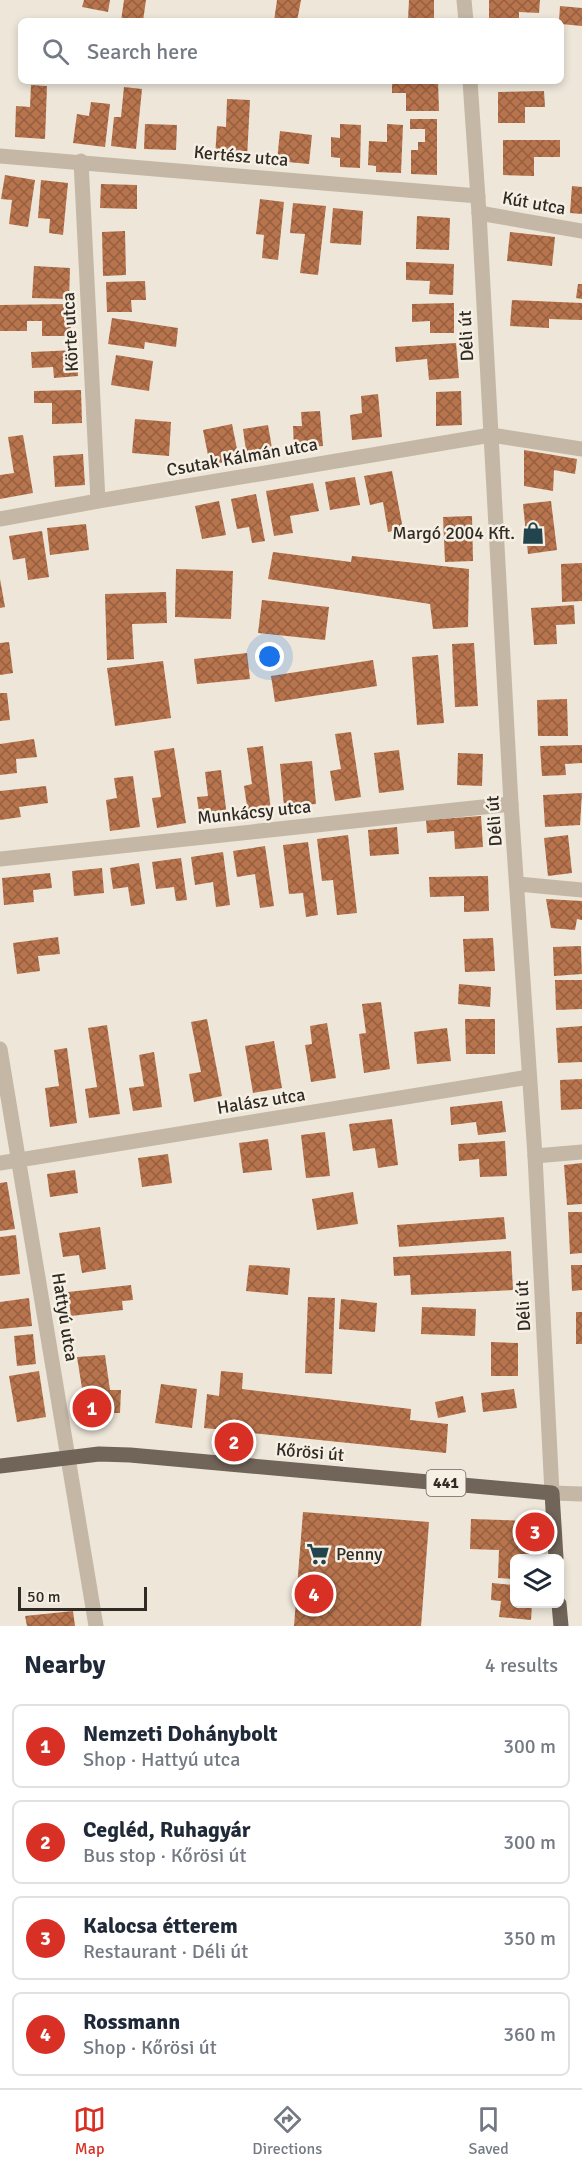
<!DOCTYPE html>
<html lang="en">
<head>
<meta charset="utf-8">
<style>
  body { margin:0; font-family:Signika,sans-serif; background:#f6f6f7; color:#1f2937 }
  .controls { position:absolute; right:18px; bottom:18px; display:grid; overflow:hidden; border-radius:9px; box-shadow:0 3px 9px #0003 }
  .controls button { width:54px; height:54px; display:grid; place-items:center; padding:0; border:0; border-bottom:2px solid #e0e1e3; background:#fff; color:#1f2937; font:30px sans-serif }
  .scale { position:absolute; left:18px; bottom:15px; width:129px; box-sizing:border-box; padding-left:6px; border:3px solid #312b26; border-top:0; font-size:16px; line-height:21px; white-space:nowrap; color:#312b26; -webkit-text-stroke:4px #f6f0e4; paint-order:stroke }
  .you { position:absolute; left:270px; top:657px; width:21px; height:21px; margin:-15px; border:4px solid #fff; border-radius:50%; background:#1a73e8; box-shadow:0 0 0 9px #1a73e833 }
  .badge { display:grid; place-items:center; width:39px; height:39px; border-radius:50%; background:#d93025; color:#fff; font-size:20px; font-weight:700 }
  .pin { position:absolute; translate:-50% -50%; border:3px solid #fff; box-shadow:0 2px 6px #0006 }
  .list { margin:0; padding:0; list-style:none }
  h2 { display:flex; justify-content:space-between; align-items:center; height:78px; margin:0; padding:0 24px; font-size:26px }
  h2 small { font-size:20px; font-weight:400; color:#747a83 }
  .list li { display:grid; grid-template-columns:39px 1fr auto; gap:18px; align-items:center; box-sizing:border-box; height:84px; margin:0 12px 12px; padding:0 12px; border:2px solid #e0e1e3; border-radius:9px }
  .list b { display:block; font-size:22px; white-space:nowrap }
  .list p { margin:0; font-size:20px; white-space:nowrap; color:#747a83 }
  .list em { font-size:20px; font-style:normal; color:#747a83 }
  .icon { flex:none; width:33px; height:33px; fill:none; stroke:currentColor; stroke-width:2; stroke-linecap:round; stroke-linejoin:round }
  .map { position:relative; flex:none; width:582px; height:1626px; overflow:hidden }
  .search { position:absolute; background:#fff; box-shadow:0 3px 9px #0003; left:18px; right:18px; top:18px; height:66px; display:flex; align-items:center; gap:15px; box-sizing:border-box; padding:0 21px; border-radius:9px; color:#747a83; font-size:22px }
  .sheet { height:462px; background:#fff }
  nav { display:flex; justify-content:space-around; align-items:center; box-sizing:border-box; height:84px; border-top:2px solid #e0e1e3; background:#fff; font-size:16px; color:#747a83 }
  nav a { display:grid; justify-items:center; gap:3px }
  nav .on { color:#d93025 }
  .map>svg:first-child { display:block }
  .building { fill:url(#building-cross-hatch) }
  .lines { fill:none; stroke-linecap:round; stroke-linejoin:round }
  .minor { stroke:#c4b7a6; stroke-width:15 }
  .tertiary { stroke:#c4b7a6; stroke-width:15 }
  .primary { stroke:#716459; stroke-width:15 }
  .labels { text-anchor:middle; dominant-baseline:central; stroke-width:5; stroke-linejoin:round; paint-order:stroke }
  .shield { fill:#f6f0e4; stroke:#6c665f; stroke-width:1.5 }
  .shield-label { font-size:16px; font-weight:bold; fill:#312b26 }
  .street-label { font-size:18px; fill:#312b26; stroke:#f6f0e4 }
  .poi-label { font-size:18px; fill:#312b26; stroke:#f6f0e4; text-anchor:end }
</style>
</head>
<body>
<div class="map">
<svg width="582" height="1626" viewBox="0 0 582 1626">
  <defs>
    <pattern id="building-cross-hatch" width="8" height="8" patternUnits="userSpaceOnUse" patternTransform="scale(1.5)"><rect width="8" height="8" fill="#b7744d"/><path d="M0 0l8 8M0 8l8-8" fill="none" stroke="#955f40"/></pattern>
  </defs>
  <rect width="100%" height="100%" fill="#ede6d9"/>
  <!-- building -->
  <path class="building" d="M84,0H110L108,12L82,7Z
    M124,0H146L143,21H121Z
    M277,0H301L297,21H274Z
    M409,0H434V20H408Z
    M489,0H540L539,13L519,12V21H489Z
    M560,6L582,8V26L561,24V21H559Z
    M392,81H438L439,111H406V93H392Z
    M31,85L47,86L45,139L15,137L16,106L30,107Z
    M124,87L142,89L136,149L111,146L114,117H121Z
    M544,91L545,107H525V123H498V92Z
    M227,99L250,100L247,158L215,157L217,126L226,127Z
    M91,102L110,104L105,147L73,143L77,114L89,116Z
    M410,119H437V175L411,174V150H418V142H425V129H410Z
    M145,124L177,125L176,150L144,149Z
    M340,124L361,125L360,168L340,167V158L331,157V137L340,138Z
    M387,124L403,125L401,173L376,172V166L368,165L369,141L387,142Z
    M280,131L312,135L309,164L277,161Z
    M503,140H560V157H534V176L503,175Z
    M5,175L35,180L28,227L9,224L12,200L1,199Z
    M41,180L68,183L63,235L49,233L50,219L38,218Z
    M101,184L137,185V209L100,208Z
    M572,186L582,187V214L570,213Z
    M260,199L284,202L278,260L262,258L264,235L256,234Z
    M293,203L326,206L318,275L300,273L305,234L290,233Z
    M333,208L363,211L361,245L330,243Z
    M417,216L450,218L449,250L416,249Z
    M125,231L126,275L103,276L102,232Z
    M510,232L555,237L552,266L507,261Z
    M406,262L454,264L453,295L429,294L430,281L406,280Z
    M34,266L70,268L69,299L32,298Z
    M145,281L146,300H131L132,312H107L106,282Z
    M578,284H582V299L576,298Z
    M512,300L582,303V320L549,319V328L510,326Z
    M454,303V333H430V321L412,322V304Z
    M70,304L71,336H42V321H27V331H0V305Z
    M112,318L178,328L176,347L145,342L144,349L108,344Z
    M456,343L459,378L429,380L427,359L396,362L395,347Z
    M77,350L78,376L54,378L53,367L32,368L31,352Z
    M116,355L153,361L149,391L111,385Z
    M81,390L82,423L52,424V403H34V391Z
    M461,391L462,425L436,426V392Z
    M378,394L382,437L352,440L350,415L362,413L361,396Z
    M320,411L323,446L294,448L293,426H302L301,412Z
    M135,419L171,422L169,456L132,453Z
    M232,424L239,459L210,465L203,430Z
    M268,425L273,454L247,458L243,429Z
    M23,435L33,493L0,499V475L14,473L8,437Z
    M524,450L577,459L575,474L554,470L553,491L524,486Z
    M83,454L85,485L55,487L53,456Z
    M392,471L403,529L388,532L383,502L370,505L364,476Z
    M355,477L360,505L330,510L325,482Z
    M313,483L319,511L290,516L293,533L274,536L266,491Z
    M256,494L265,541L252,543L249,527L237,529L231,499Z
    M219,501L226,535L202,539L195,506Z
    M551,501L557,550L528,554L523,504Z
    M472,516L473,561L445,562L443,517Z
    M86,524L89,550L50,555L47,528Z
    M42,531L49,577L28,580L25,558L13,560L9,536Z
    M273,552L351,562L352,556L469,569L468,627L433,629L430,604L268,579Z
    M582,563V601L562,602L561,564Z
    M176,569L233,571L231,619L175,617Z
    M0,579L5,607L0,608Z
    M166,592L167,623L132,624L134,659L107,660L105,594Z
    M262,600L329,607L325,640L258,633Z
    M574,605L575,624L556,625L557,644L534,645L531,608Z
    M9,642L13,673L0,675V643Z
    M474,643L478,706L455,707L452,644Z
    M247,653L250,679L197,684L194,659Z
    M438,655L444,723L417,725L412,657Z
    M373,660L377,686L275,702L271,676Z
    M163,661L171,718L115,726L107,668Z
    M0,693H7L10,720L0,721Z
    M567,699L568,736H538L537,700Z
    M351,732L361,797L335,801L330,771L341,769L335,734Z
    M34,739L37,757L16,759L17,773L0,775V744Z
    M582,745V763L565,764L566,775L542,776L540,746Z
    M263,746L271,810L248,813L244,786L252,784L247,748Z
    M174,748L186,823L157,828L152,798L161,797L154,751Z
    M399,750L404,790L379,793L374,753Z
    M458,753L483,754L482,786L457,785Z
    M312,761L316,804L284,806L280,764Z
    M221,770L227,816L200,820L197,797L208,796L205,772Z
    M133,776L140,827L110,831L106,800L117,798L114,778Z
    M46,786L48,803L19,807L21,817L0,820V791Z
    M582,793L580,825L545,827L543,795Z
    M481,816L483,847L455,849L454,831L427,833L426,820Z
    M397,827L399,854L370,856L368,830Z
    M348,835L357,913L337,915L333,880L322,881L317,839Z
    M568,835L572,873L548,876L544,838Z
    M308,842L318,915L306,917L303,893L289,894L283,845Z
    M265,846L274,906L260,908L255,874L237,877L233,851Z
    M223,852L230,905L216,907L213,882L195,885L191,857Z
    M181,858L187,900L176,901L174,887L156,889L152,862Z
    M139,863L145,904L131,906L128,887L113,889L110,868Z
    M102,868L104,893L74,896L72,871Z
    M50,873L52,888L33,890L34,902L4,905L2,878Z
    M488,876L489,911L464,912V896L430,897L429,877Z
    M546,899L582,901V920L577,919L575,930L551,928Z
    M58,937L60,954L38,956L40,971L17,974L13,943Z
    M493,938L495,971L465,972L463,939Z
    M581,946L582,974L554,976L553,947Z
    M555,980H582V1009L556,1010Z
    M459,984L491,987L490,1007L458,1004Z
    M381,1002L390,1069L364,1073L359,1034L366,1033L362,1004Z
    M207,1019L222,1096L194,1102L189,1074L201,1072L191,1022Z
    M465,1019H495V1054H466Z
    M327,1023L336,1078L311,1082L305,1045L312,1044L310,1026Z
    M107,1025L120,1114L89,1118L85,1089L97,1087L88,1028Z
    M582,1026V1062L558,1063L556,1028Z
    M447,1028L451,1061L417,1064L414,1032Z
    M274,1041L282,1088L253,1093L245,1046Z
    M67,1048L77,1123L50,1127L45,1088L59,1086L54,1050Z
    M154,1052L162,1107L133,1111L129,1088L144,1086L139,1055Z
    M582,1079V1109L561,1110L560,1080Z
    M502,1101L506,1132L478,1135L476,1122L451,1125L450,1107Z
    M392,1119L398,1165L378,1168L375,1148L353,1151L349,1124Z
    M325,1132L330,1176L306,1178L301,1135Z
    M268,1139L272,1170L243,1173L239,1143Z
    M505,1141L507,1176L480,1177L479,1159L459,1161L458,1144Z
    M168,1154L172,1183L142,1187L138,1158Z
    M582,1163V1204L567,1205L564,1165Z
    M75,1170L78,1193L50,1197L47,1174Z
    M7,1182L15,1229L0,1231V1183Z
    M353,1192L358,1224L317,1230L312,1199Z
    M568,1212H582V1253L570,1254Z
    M504,1217L506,1239L399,1247L397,1225Z
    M100,1227L106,1269L82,1273L79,1255L63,1257L59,1233Z
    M16,1235L20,1274L0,1276V1237Z
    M511,1251L513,1290L411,1295L410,1275L394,1276L393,1257Z
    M249,1265L290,1268L288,1295L246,1291Z
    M571,1265H582V1290L572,1291Z
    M131,1285L133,1300L122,1301L123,1310L71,1316L68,1292Z
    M308,1297L335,1298L332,1374L305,1373Z
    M29,1298L32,1326L0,1329V1302Z
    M341,1299L377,1303L375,1332L339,1329Z
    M422,1307L476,1309L475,1336L421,1334Z
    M576,1312H582V1344H576Z
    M33,1334L36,1364L17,1366L14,1336Z
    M491,1342L518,1343V1376H491Z
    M105,1355L110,1390H121L120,1413H86L77,1357Z
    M39,1371L46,1417L17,1422L9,1376Z
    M221,1371L243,1373L242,1389L411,1409L410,1420L448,1424L446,1453L204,1428L207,1394L219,1396Z
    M161,1384L197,1389L192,1428L155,1423Z
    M514,1389L517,1408L483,1412L481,1393Z
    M463,1396L466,1412L438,1418L435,1402Z
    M303,1512L429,1522L421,1626H294Z
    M471,1519L532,1521L531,1558H514V1579L498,1578L499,1550L470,1549Z
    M492,1583L514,1585V1604H532L531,1620L499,1617L501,1601L491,1600Z
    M73,1611L75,1626H27L25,1616Z"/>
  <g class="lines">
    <!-- minor -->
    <path class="minor" d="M0,156L478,196
      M81,161L98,501
      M479,213L582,231
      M0,519L98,501L491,435L582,449
      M0,859L511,804
      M518,884L582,890
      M0,1049L96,1626
      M535,1156L582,1152
      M0,1163L529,1077
      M552,1493L582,1494"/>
    <!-- tertiary -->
    <path class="tertiary" d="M464,0L466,21
      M470,81L479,213L511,804L535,1156L552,1493"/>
    <!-- primary -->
    <path class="primary" d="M0,1466L99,1454L130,1455L552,1493L556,1558
      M559,1604L561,1626"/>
  </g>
  <!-- icons -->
  <defs>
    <g id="shop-bare" transform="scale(1.8)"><path d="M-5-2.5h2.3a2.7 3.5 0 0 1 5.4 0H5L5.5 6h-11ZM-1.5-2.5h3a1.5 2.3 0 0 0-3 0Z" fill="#21444d" stroke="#f6f0e4" stroke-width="2.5" paint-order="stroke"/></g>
    <g id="supermarket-bare" transform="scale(1.8)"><path d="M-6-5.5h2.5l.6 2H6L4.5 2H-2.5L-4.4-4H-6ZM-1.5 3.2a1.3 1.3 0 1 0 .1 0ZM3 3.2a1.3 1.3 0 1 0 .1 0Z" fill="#21444d" stroke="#f6f0e4" stroke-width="2.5" paint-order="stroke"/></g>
  </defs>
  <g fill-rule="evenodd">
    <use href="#shop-bare" x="533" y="533"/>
    <use href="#supermarket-bare" x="318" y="1554"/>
  </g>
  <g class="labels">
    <!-- shield labels -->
    <rect class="shield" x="426.5" y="1470" width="39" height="26" rx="4.5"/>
    <g class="shield-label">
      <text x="446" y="1483">441</text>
    </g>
    <!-- street labels -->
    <g class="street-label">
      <text transform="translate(241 156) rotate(5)">Kertész utca</text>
      <text transform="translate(534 203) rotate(10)">Kút utca</text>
      <text transform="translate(70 332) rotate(-93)">Körte utca</text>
      <text transform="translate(466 336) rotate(-93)">Déli út</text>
      <text transform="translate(242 457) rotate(-10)">Csutak Kálmán utca</text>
      <text transform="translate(254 812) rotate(-6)">Munkácsy utca</text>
      <text transform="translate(494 821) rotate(-94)">Déli út</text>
      <text transform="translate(261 1101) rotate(-9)">Halász utca</text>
      <text transform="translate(523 1306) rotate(-93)">Déli út</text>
      <text transform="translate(65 1317) rotate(81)">Hattyú utca</text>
      <text transform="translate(310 1452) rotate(5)">Kőrösi út</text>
    </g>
    <!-- poi labels -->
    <g class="poi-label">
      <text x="515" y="533">Margó 2004 Kft.</text>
      <text x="336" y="1554" text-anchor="start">Penny</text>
    </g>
  </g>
</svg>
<div class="controls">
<button><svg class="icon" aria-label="layers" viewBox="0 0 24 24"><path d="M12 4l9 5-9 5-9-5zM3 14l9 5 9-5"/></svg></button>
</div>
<div class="scale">50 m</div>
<div class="you"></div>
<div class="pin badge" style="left:92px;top:1408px">1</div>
<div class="pin badge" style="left:234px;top:1442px">2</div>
<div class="pin badge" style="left:535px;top:1532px">3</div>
<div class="pin badge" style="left:314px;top:1594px">4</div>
<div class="search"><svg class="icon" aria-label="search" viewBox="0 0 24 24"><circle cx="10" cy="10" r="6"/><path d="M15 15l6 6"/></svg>Search here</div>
</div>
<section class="sheet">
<h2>Nearby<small>4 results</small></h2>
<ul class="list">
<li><span class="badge">1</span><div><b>Nemzeti Dohánybolt</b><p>Shop · Hattyú utca</p></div><em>300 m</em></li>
<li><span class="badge">2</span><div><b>Cegléd, Ruhagyár</b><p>Bus stop · Kőrösi út</p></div><em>300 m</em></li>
<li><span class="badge">3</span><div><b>Kalocsa étterem</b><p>Restaurant · Déli út</p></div><em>350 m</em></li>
<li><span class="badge">4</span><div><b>Rossmann</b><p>Shop · Kőrösi út</p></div><em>360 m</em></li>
</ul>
</section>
<nav>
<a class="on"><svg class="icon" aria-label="map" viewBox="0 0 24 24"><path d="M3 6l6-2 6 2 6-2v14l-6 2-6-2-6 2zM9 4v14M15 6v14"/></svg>Map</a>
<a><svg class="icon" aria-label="directions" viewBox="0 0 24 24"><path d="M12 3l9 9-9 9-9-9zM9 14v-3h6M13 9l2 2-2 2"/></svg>Directions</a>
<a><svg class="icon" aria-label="saved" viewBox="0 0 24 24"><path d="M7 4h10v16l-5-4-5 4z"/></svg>Saved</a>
</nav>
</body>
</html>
